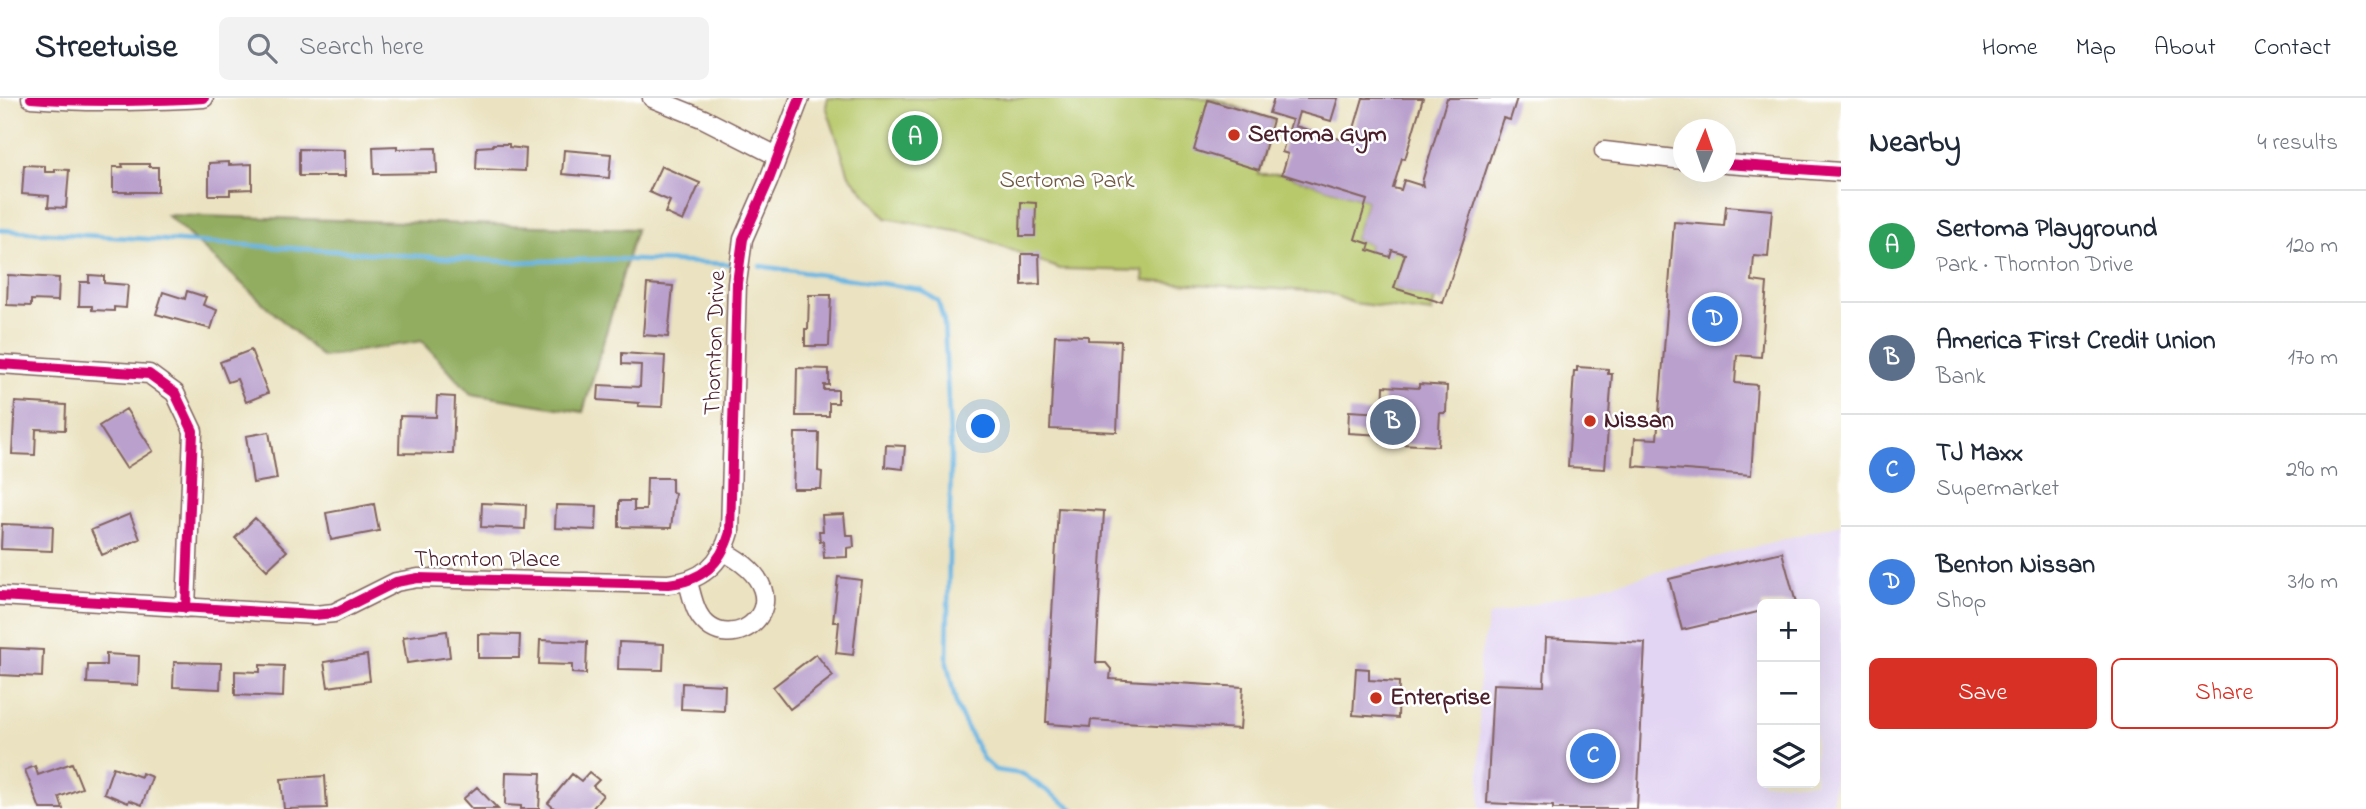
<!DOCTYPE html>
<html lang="en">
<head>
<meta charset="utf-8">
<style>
  body { margin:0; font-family:"Indie Flower",sans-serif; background:#f2f2f3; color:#1f2937 }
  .controls { position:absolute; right:21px; bottom:21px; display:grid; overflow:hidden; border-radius:10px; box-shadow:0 7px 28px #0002 }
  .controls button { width:63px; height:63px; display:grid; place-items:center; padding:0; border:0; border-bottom:2px solid #e0e1e3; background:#fff; color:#1f2937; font:35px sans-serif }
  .compass { position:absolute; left:1673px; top:21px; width:63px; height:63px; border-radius:50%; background:#fff; box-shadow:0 7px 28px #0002; rotate:2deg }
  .you { position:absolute; left:984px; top:329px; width:24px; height:24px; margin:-18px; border:5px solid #fff; border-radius:50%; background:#1a73e8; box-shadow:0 0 0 10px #1a73e833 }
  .badge { display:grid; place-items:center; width:46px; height:46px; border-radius:50%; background:#d93025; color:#fff; font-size:23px; font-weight:700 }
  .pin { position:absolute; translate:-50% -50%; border:4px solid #fff; box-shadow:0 2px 7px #0006 }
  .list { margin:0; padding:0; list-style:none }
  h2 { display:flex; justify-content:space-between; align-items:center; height:91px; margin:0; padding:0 28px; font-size:30px }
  h2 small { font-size:23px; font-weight:400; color:#747a83 }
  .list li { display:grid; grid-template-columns:46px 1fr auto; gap:21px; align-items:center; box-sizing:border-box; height:112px; padding:0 28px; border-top:2px solid #e0e1e3 }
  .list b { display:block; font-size:26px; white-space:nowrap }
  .list p { margin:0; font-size:23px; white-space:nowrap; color:#747a83 }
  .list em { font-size:23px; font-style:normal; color:#747a83 }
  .actions { display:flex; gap:14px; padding:21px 28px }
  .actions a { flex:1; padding:16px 0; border:2px solid #d93025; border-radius:10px; text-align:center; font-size:24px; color:#d93025 }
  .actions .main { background:#d93025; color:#fff }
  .icon { flex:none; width:38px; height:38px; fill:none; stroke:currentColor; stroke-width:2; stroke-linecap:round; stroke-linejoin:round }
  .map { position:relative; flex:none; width:1841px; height:711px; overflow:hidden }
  header { display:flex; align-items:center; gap:42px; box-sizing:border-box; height:98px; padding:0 35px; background:#fff; border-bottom:2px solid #e0e1e3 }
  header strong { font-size:33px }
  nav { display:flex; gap:38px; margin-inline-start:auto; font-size:24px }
  .search { width:490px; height:63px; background:#f2f2f3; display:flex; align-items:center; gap:18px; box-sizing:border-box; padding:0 24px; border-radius:10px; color:#747a83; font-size:26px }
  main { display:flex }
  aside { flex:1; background:#fff }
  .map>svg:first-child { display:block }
  .built { fill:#e2d4f3; fill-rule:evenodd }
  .green { fill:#b8c96c; stroke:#81744c; stroke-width:2 }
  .forest { fill:#92ad60; stroke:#6e6646; stroke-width:2 }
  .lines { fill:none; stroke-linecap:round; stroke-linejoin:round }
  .stream { stroke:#69b5e2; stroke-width:4.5 }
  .building { fill:#baa1cd }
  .street-casing { stroke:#82635f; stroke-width:21 }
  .street { stroke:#fff; stroke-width:18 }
  .cycleway-casing { stroke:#fff; stroke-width:15 }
  .cycleway { stroke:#d6006c; stroke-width:10 }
  .poi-dot { fill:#c8321e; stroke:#fff; stroke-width:2.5 }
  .labels { text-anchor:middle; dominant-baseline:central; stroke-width:5; stroke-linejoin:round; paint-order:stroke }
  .poi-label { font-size:24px; font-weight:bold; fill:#4a1f2b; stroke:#fff; text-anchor:start }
  .park-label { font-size:24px; fill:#705a42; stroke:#fff }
  .street-label { font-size:24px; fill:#4a1f2b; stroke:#fff }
</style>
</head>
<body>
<header>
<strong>Streetwise</strong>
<div class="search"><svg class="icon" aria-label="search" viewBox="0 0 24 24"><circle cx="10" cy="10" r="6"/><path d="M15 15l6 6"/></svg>Search here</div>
<nav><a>Home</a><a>Map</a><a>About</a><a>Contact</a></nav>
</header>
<main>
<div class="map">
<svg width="1841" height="711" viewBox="0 0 1841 711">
  <rect width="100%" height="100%" fill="#fff"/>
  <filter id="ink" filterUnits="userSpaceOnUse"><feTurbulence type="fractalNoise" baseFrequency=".0143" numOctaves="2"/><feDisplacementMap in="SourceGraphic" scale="14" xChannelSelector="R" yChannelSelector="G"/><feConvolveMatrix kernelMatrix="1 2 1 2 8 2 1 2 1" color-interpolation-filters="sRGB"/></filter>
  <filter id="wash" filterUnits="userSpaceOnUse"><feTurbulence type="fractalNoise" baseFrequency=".00686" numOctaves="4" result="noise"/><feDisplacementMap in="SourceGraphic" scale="28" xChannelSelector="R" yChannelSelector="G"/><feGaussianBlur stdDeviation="1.57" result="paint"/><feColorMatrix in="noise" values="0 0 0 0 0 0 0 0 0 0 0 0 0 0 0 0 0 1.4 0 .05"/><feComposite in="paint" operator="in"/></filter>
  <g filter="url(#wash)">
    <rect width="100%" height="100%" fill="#eae2c0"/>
    <!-- built -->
    <path class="built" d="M1841,426V588L1832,711H1480L1479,564L1489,518ZM1762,506H1815V685H1762Z"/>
    <!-- green -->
    <path class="green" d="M828,0H1211L1273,22L1258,76H1282L1367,102L1355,141L1370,146L1368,152H1392L1405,156L1394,190L1435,202L1431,215L1353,205L1326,194L1144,183L1143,173L1060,171L971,136L886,120L849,77L826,8Z"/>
    <!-- forest -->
    <path class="forest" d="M167,117L636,131L583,314L471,296L422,243L322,259Z"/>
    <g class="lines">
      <!-- stream -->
      <path class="stream" d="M0,132L514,164L611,161L730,166
        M760,168L920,191L938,203L944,224L951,356L947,565L957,610L983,661L995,672L1023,676L1073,711"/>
    </g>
    <g id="blocks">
      <!-- building -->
      <path class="building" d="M1274,0H1338L1331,23L1299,14L1295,28L1350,44L1363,0H1423L1405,61L1402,60L1393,90L1401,92L1404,82L1423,88L1422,84L1447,0H1517L1510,22L1503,20L1443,205L1394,190L1405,156L1392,152L1390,159L1368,152L1370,146L1355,141L1367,102L1282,76L1288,56L1282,54L1292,22L1269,15Z
        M1208,2L1273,22L1259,72L1194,52Z
        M493,46H509V49L526,51L525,73L476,71L477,49L493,48Z
        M397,48V51L436,50L437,75L374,76L373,49Z
        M299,51L345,52V78H299Z
        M564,52L611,56L609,80L562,76Z
        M229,64V67L252,66V91L230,92V97H209V65Z
        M122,66H149V69H158V94H113V69H123Z
        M24,67L45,68V74H55V71L69,72L66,110L48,109L49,98L22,96Z
        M661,68L700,85L683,123L665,115L670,103L649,94Z
        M1021,104L1036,105L1035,138H1020Z
        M1726,108L1772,112L1768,159L1754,158L1752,183L1767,185L1761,259L1737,257L1735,285L1757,287L1751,377L1633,368L1635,340L1657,341L1674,124L1724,128Z
        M1022,156H1039L1040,186L1022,187Z
        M8,177L59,180L58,203L31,202V208L7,207Z
        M89,177L104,178V185L128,187L126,210L114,209V213L92,212V208H79L80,184H89Z
        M647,186L673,188L668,239L643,237Z
        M187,193L206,199L203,207L217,212L211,231L156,216L163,194L185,201Z
        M809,197H831L829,248H805V231H808Z
        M1055,237L1088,238V242L1121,243L1117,334L1050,331Z
        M251,252L268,295L246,304L237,281L228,284L220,264Z
        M622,255L665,258L662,309L638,308L639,305L598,302L599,287L640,289L641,267L622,266Z
        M1577,269L1608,271V276H1612L1605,371L1568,369L1574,273H1577Z
        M797,270L829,271V287H824V292H838V305H829V318H796Z
        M1419,286L1447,288L1446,315H1440L1438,348L1381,345L1382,337L1348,335L1349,313L1383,315L1384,288L1419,290Z
        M437,298L455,299L453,356L399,355L400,318L436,319Z
        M15,304L66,307L65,332L36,331L35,357L12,356Z
        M126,311L153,353L126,370L99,328Z
        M269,334L277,381L253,385L246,338Z
        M795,335H819L818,373L822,374L821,391H793Z
        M886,347L905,348L903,371L885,369Z
        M647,380H672V394L675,395L671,430L619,429V403H634V412H646Z
        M482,405L526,407L525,431L481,429Z
        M374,406L379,433L331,442L326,415Z
        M556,407L597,408L596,432L555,430Z
        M1058,410L1104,413L1096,565H1106L1111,571L1110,581L1243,589L1240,631L1091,622L1090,629L1049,626V624H1046Z
        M130,416L140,441L102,457L91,432Z
        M844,416L846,437H853L854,449L847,450V459L824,460L823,443L820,444L819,433H823L822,417Z
        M255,420L287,453L267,472L235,440Z
        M2,426L53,428L52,453L1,451Z
        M1782,454L1796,505L1762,506V513L1682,532L1669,481Z
        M838,479L861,482L853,557L836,555L839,524H833Z
        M447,533L450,559L407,565L403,539Z
        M478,536L520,537L519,560H478Z
        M1546,540L1645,545L1637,711H1553V708L1487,705L1493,586L1544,588Z
        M540,542L587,544L586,576L572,575V567L539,566Z
        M619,544L664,546L663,572L618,571Z
        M0,550L43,552L42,579L0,577Z
        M106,556L139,558L138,587L87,585L88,567H106Z
        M816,556L833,578L790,611L773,589Z
        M367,557L370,583L328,589L324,564Z
        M174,564L221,565L220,591L173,589Z
        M260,567L284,568L283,599L235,597V573L260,574Z
        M1356,570L1369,571V582L1399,584L1398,620L1353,617Z
        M682,585L725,587L724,613L681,611Z
        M72,665L82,690L59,699L63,711H40L25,672L35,668L38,677Z
        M113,669L141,679L142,675L152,679L142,707L129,702L128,705L104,695Z
        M506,674L541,675L539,711H521V708L505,707Z
        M589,674L599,682L593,688L603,697L592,711H555L548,705L572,676L581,683Z
        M325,678L327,710L284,711L281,681Z
        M477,689L498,711H472L463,701Z"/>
    </g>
  </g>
  <g filter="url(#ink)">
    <use href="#blocks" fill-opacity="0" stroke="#82635f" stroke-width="2"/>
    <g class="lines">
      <!-- street casing -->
      <g class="street-casing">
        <path id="street" d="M31,0C89,5 146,3 204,0
          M652,0L704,21L777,58
          M1604,53L1684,62
          M1726,66L1841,74
          M0,266L149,276L175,295L193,333L186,510
          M688,484C691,494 693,506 698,515C727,568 815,501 724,454
          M0,498L314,517L334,515L396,484L418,480L668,486C702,483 721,466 730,434L737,185L743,141L768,84L800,0"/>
      </g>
      <!-- street -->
      <use href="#street" class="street"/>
      <!-- cycleway casing -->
      <g class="cycleway-casing">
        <path id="cycleway" d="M31,0C89,5 146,3 204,0
          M1726,66L1841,74
          M0,266L149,276L175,295L193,333L186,510
          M0,498L314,517L334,515L396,484L418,480L668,486C702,483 721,466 730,434L737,185L743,141L768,84L800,0"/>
      </g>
      <!-- cycleway -->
      <use href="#cycleway" class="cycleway"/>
    </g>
  </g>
  <!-- markers -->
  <g class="poi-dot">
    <circle cx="1234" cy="37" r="7"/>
    <circle cx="1590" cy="323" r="7"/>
    <circle cx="1376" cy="600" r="7"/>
  </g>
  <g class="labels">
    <!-- poi labels -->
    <g class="poi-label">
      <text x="1248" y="37">Sertoma Gym</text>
      <text x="1604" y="323">Nissan</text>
      <text x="1390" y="600">Enterprise</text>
    </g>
    <!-- park labels -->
    <g class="park-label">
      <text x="1067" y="83">Sertoma Park</text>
    </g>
    <!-- street labels -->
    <g class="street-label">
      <text transform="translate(716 245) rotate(-88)">Thornton Drive</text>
      <text x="487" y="462">Thornton Place</text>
    </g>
  </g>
</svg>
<div class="controls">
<button>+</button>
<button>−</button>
<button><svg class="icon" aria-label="layers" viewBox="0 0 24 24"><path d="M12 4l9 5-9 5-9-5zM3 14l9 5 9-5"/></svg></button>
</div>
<svg class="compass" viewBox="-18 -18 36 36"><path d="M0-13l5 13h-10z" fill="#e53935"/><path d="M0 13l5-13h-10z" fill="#747a83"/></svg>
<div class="you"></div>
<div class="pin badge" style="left:915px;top:40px;background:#2e9e5b">A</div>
<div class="pin badge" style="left:1393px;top:324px;background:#5c6f8a">B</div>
<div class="pin badge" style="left:1593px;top:658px;background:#3f7fe0">C</div>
<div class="pin badge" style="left:1715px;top:221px;background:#3f7fe0">D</div>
</div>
<aside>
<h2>Nearby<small>4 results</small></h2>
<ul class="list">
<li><span class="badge" style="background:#2e9e5b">A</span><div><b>Sertoma Playground</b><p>Park · Thornton Drive</p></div><em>120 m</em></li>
<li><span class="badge" style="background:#5c6f8a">B</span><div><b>America First Credit Union</b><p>Bank</p></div><em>170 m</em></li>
<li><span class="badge" style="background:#3f7fe0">C</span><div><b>TJ Maxx</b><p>Supermarket</p></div><em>290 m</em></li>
<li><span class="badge" style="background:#3f7fe0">D</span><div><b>Benton Nissan</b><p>Shop</p></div><em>310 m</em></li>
</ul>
<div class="actions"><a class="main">Save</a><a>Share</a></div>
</aside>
</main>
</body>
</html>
